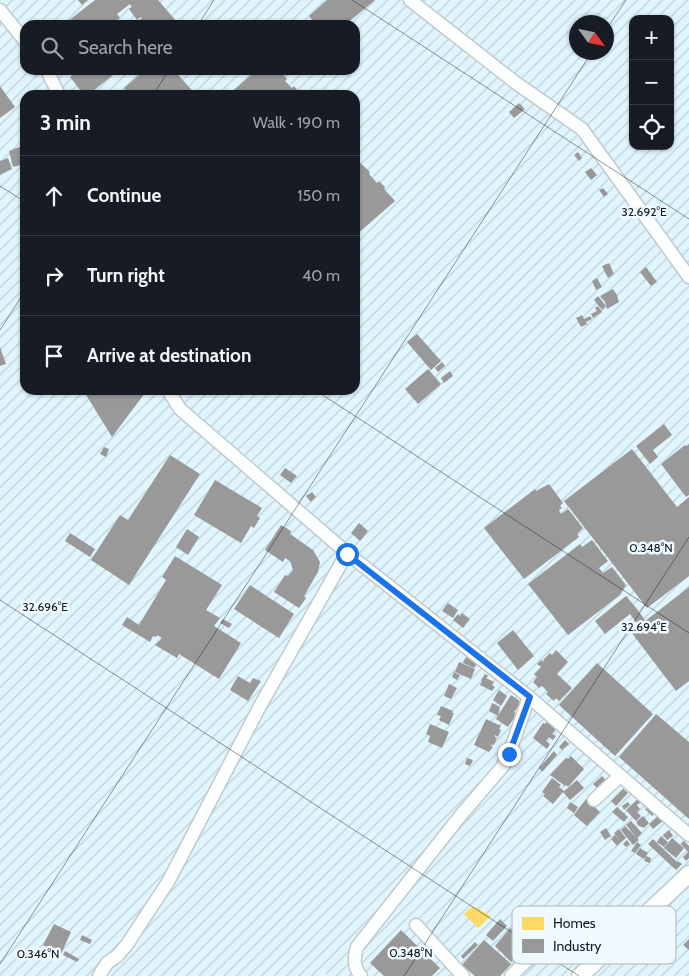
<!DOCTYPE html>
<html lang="en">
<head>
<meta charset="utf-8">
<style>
  body { margin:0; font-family:Cabin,sans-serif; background:#242831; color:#f1f3f6 }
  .controls { position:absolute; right:15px; top:15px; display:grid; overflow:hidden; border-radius:10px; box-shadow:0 1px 4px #0004 }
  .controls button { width:45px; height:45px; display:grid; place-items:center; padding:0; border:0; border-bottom:1px solid #363941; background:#171b24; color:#f1f3f6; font:25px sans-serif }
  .compass { position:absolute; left:569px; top:15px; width:45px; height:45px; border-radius:50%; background:#171b24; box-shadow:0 1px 4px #0004; rotate:123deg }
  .stop { position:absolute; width:15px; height:15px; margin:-11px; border:4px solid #1a73e8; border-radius:50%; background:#fff }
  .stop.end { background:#1a73e8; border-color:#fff; box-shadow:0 1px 5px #0008 }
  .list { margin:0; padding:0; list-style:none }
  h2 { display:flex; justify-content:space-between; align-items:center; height:65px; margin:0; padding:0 20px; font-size:21px }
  h2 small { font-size:16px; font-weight:400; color:#9ea1a6 }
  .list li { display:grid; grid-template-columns:32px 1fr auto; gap:15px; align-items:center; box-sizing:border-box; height:80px; padding:0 20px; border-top:1px solid #363941 }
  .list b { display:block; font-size:19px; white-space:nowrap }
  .list em { font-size:16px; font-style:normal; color:#9ea1a6 }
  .icon { flex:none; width:28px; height:28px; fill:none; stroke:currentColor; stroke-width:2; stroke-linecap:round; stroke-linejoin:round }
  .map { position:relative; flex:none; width:689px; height:976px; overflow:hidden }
  .search { position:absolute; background:#171b24; box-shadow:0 1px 4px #0004; left:20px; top:20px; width:340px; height:55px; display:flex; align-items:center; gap:12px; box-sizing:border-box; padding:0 18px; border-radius:15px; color:#9ea1a6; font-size:19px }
  .panel { position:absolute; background:#171b24; box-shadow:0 1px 4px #0004; left:20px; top:90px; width:340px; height:305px; border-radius:15px }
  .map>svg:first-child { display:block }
  .industrial { fill:url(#industrial-furrows); fill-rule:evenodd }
  .homes { fill:#ffd966 }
  .industry { fill:#999 }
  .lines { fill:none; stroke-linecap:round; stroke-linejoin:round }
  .minor-casing { stroke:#c1cacd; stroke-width:15 }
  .major-casing { stroke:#c1cacd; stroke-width:19 }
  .minor { stroke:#fdfefe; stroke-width:12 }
  .major { stroke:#fdfefe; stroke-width:16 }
  .route { stroke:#1a73e8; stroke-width:6 }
  .ticks { fill:none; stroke:#111c20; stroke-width:1; stroke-opacity:0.45 }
  .key { fill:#eefaff; stroke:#acb7bc; stroke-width:1 }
  .key-label { font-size:14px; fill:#111c20 }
  .ticks-label { font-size:12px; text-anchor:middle; fill:#111c20; stroke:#eefaff; stroke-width:5; stroke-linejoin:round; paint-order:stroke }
</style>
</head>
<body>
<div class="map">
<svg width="689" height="976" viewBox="0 0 689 976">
  <defs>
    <pattern id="industrial-furrows" width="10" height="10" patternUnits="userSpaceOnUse" patternTransform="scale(1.25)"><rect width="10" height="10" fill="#e0f5fd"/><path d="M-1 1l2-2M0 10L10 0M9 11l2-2" fill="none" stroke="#bfd1d9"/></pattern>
  </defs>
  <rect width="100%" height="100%" fill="#f2f9fb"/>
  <!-- industrial -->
  <path class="industrial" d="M0,0H689V976H327L324,973L318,976H0ZM633,19H670V146H633ZM576,22H606V52H576ZM25,25H355V70H25ZM25,95H355V390H25Z"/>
  <!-- homes -->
  <path class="homes" d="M473,906L491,916L478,928L464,914Z"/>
  <!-- industry -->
  <path class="industry" d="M78,0H88L82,5Z
    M95,0H158L177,22L174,25H136L135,23L142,18L141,17L137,20L129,9L132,7L130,4L117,14L120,18L111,25L108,21L104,25H63Z
    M327,0H375L345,25H316L309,16Z
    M78,70H119L88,95H84L70,77Z
    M145,70H174L196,95H129L124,88Z
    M257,70H275L278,73L280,71L287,79L285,81L292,88L294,86L301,95H228Z
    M0,86L15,107L0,118Z
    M519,103L525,109L514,118L509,112Z
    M25,145V164L13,167L9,151Z
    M578,152L582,158L579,161L574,155Z
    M8,158L12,169L0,175V161Z
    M355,158L370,172L369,174L377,183L379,181L385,187L384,189L395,201L355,236Z
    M591,168L597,175L591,180L585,172Z
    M603,188L608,194L604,197L599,190Z
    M609,263L614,274L608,278L602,266Z
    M646,267L657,282L651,286L640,272Z
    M597,278L602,287L596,290L592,281Z
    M613,289L617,295L619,302L607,309L605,302L600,296Z
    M598,296L606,306L602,310L594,300Z
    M598,306L602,312L593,318L591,314L597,311L595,308Z
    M582,315L584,319L590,316L592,319L586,322L587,324L581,327L576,318Z
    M417,334L441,361L431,370L407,342Z
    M0,347L6,364L0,366Z
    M442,362L445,366L438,372L435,368Z
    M428,369L441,384L418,404L405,389Z
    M450,371L453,376L444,383L441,378Z
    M83,390H141L145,393L112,437Z
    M664,424L672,435L653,450L658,457L650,464L636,446Z
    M689,444V495L686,497L661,464L685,445L686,446Z
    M104,447L109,449L106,457L100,454Z
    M632,449L677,507L689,497V576L647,608L564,501Z
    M170,455L200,474L129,585L91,560L120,515L128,520Z
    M285,468L297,476L291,483L280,475Z
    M215,480L262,508L257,516L260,518L254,528L251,526L241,543L194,515Z
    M549,484L563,503L560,506L562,508L559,510L561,514L568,509L583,528L577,534L579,537L524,579L484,528L535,489L536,491Z
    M312,492L316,497L311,502L306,496Z
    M359,523L368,531L360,541L351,533Z
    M281,525L291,531L290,534L313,550L320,562L318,572L304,596L306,598L299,608L274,592L285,575L288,576L293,570L290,561L285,558L283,562L265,550Z
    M187,529L199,537L188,555L176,547Z
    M70,533L95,549L90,557L65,541Z
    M592,540L608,561L599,568L603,573L612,567L626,585L620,595L568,635L528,584L580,544L582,547Z
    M175,556L222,585L206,610L220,618L214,626L241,643L219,679L179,654L177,658L155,645L162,638L157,635L156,637L153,636L150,642L122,625L127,617L139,625L166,580L162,577Z
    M250,585L294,614L279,638L234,609Z
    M689,587V681L676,691L631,632Z
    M626,596L637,609L633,613L637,609L645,620L638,625L630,614L605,634L595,621Z
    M448,603L458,610L453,618L442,611Z
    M462,613L470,619L463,628L453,620L458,614L460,616Z
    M223,619L232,624L229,628L220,623Z
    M513,630L534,656L518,670L497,643Z
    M556,650L568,662L557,674L572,688L559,701L556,698L554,701L546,694L548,692L542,686L539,688L533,682L537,677L534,674L541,667L537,664L541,660L544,662L543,660L550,653L552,655Z
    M466,657L477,664L474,668L463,663Z
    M459,662L475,669L471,679L455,672Z
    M597,663L653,714L615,756L559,705Z
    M454,672L460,675L457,680L452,677Z
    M485,674L488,676L486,678L494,682L492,685L495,687L492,691L480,685L482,681L481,680Z
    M238,676L250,683L253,678L261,681L248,701L230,690Z
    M449,684L457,688L451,699L444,696Z
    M499,690L507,696L501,706L493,700Z
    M511,695L521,702L514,712L517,714L508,727L496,719Z
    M492,703L500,707L498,716L489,711Z
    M441,706L453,711L452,713H454L449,725L439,720L441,716L437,715Z
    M656,714L689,742V819L619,757Z
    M486,719L501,726L499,729L501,730L498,737L495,735V737L497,738L494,745L492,744L491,746L493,747L489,752L474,745Z
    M546,722L556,729L552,734L556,736L553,740L549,737L546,741L550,744L547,749L533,738L543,723L545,724Z
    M430,724L449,732L442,748L428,742L430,736L426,734Z
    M565,740L569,744L562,750L559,747Z
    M554,751L557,755L542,772L539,768Z
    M571,756L584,769L568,787L566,785L565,786L550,775L566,758L568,759Z
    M467,758L473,760L470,766L465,764Z
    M602,776L608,782L599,790L593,784Z
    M552,778L561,785L559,787L564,791L553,804L543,796L545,794L542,792Z
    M577,780L584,788L570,800L563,792Z
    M623,789L628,793L616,806L611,801Z
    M639,798L642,801L637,805L640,809L637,812L641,816L636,821L626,810Z
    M586,799L600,812L587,826L574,815Z
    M570,802L578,807L574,813L567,808Z
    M628,802L630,805L624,810L622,806Z
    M649,806L655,813L652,816L645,809Z
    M617,807L628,817L624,822L612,812Z
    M659,815L664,820L653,829L649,824Z
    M643,816L649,823L644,828L639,826L636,822Z
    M631,821L642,833L637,838L626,825Z
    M625,826L639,840L633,845L621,830Z
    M606,828L611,836L605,840L600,832Z
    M619,829L626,838L621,842L614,833Z
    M669,830L673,836L667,840L663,835Z
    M615,835L621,842L617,846L611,839Z
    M661,836L668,842L664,847L657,842Z
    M672,838L684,848L676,858L664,848Z
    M653,839L677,862L678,861L682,864L676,870L648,844Z
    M627,840L630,844L626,847L623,844Z
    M684,841L689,846V858L686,861L683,857L688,852L681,844Z
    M637,842L641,845L635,853L631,851Z
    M640,848L648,853L644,859L636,854Z
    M646,856L651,858L650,863L644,861Z
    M500,919L507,926L493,941L486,935Z
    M54,924L71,932L61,954L43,945Z
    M510,928L532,941L511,962L495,946Z
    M401,930L440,968L432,976H384L370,963Z
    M82,935L92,940L90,944L80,940Z
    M689,939V950L683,945Z
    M484,940L511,964L500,976H475L462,965Z
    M475,942L478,945L463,959L461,956Z
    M65,951L79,959L77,962L63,955Z"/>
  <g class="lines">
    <!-- minor casing -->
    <g class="minor-casing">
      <path id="minor" d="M410,0L516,83L582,129L689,277
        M0,10L25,41
        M47,70L59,95
        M168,390L180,409L347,553L529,697L689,835
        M594,800L620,776
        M416,925L463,976
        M99,976L107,963L117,956L126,946L168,882L260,706L347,553
        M361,976C353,967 354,958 357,947L461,815L503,766L509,754L529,697
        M511,976L541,947"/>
    </g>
    <!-- major casing -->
    <g class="major-casing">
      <path id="major" d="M580,976L689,874"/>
    </g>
    <!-- minor -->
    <use href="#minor" class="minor"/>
    <!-- major -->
    <use href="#major" class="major"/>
  </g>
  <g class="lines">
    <!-- route -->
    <path class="route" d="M347,554L530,697L509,754"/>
  </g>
  <!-- ticks -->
  <path class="ticks" d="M352,0L689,219M198,25L214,0M606,30L626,0M153,95L169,70M0,186L25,202M0,330L25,291M315,390L689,633M0,600L579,976M0,964L592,52M404,976L689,537"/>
  <!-- legend -->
  <rect x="512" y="906" width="164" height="58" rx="8" class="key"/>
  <rect x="522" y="917" width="22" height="13" fill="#ffd966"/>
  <rect x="522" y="939" width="22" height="14" fill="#999"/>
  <g class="key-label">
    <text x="553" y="928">Homes</text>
    <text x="553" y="951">Industry</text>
  </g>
  <g class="ticks-label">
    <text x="644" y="216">32.692°E</text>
    <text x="651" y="552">0.348°N</text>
    <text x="45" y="611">32.696°E</text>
    <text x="644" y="631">32.694°E</text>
    <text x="411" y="957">0.348°N</text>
    <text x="38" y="958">0.346°N</text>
  </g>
</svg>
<div class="controls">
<button>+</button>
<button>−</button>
<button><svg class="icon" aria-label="locate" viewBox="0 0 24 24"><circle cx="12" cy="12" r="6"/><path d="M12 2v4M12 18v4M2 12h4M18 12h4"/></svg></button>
</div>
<svg class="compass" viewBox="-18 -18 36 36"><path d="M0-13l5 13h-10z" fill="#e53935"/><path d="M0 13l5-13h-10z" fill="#9ea1a6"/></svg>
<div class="stop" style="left:347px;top:554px"></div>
<div class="stop end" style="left:509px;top:754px"></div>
<div class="search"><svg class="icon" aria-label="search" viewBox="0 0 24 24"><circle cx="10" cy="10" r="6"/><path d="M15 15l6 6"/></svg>Search here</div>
<section class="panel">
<h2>3 min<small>Walk · 190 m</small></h2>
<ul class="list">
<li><svg class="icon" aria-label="ahead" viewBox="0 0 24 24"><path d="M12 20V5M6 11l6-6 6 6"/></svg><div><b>Continue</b></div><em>150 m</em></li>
<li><svg class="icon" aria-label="right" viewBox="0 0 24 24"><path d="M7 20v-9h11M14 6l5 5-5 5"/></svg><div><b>Turn right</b></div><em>40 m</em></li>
<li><svg class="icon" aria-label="arrive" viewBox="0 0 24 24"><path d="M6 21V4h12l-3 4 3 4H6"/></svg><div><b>Arrive at destination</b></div></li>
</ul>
</section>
</div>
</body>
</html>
